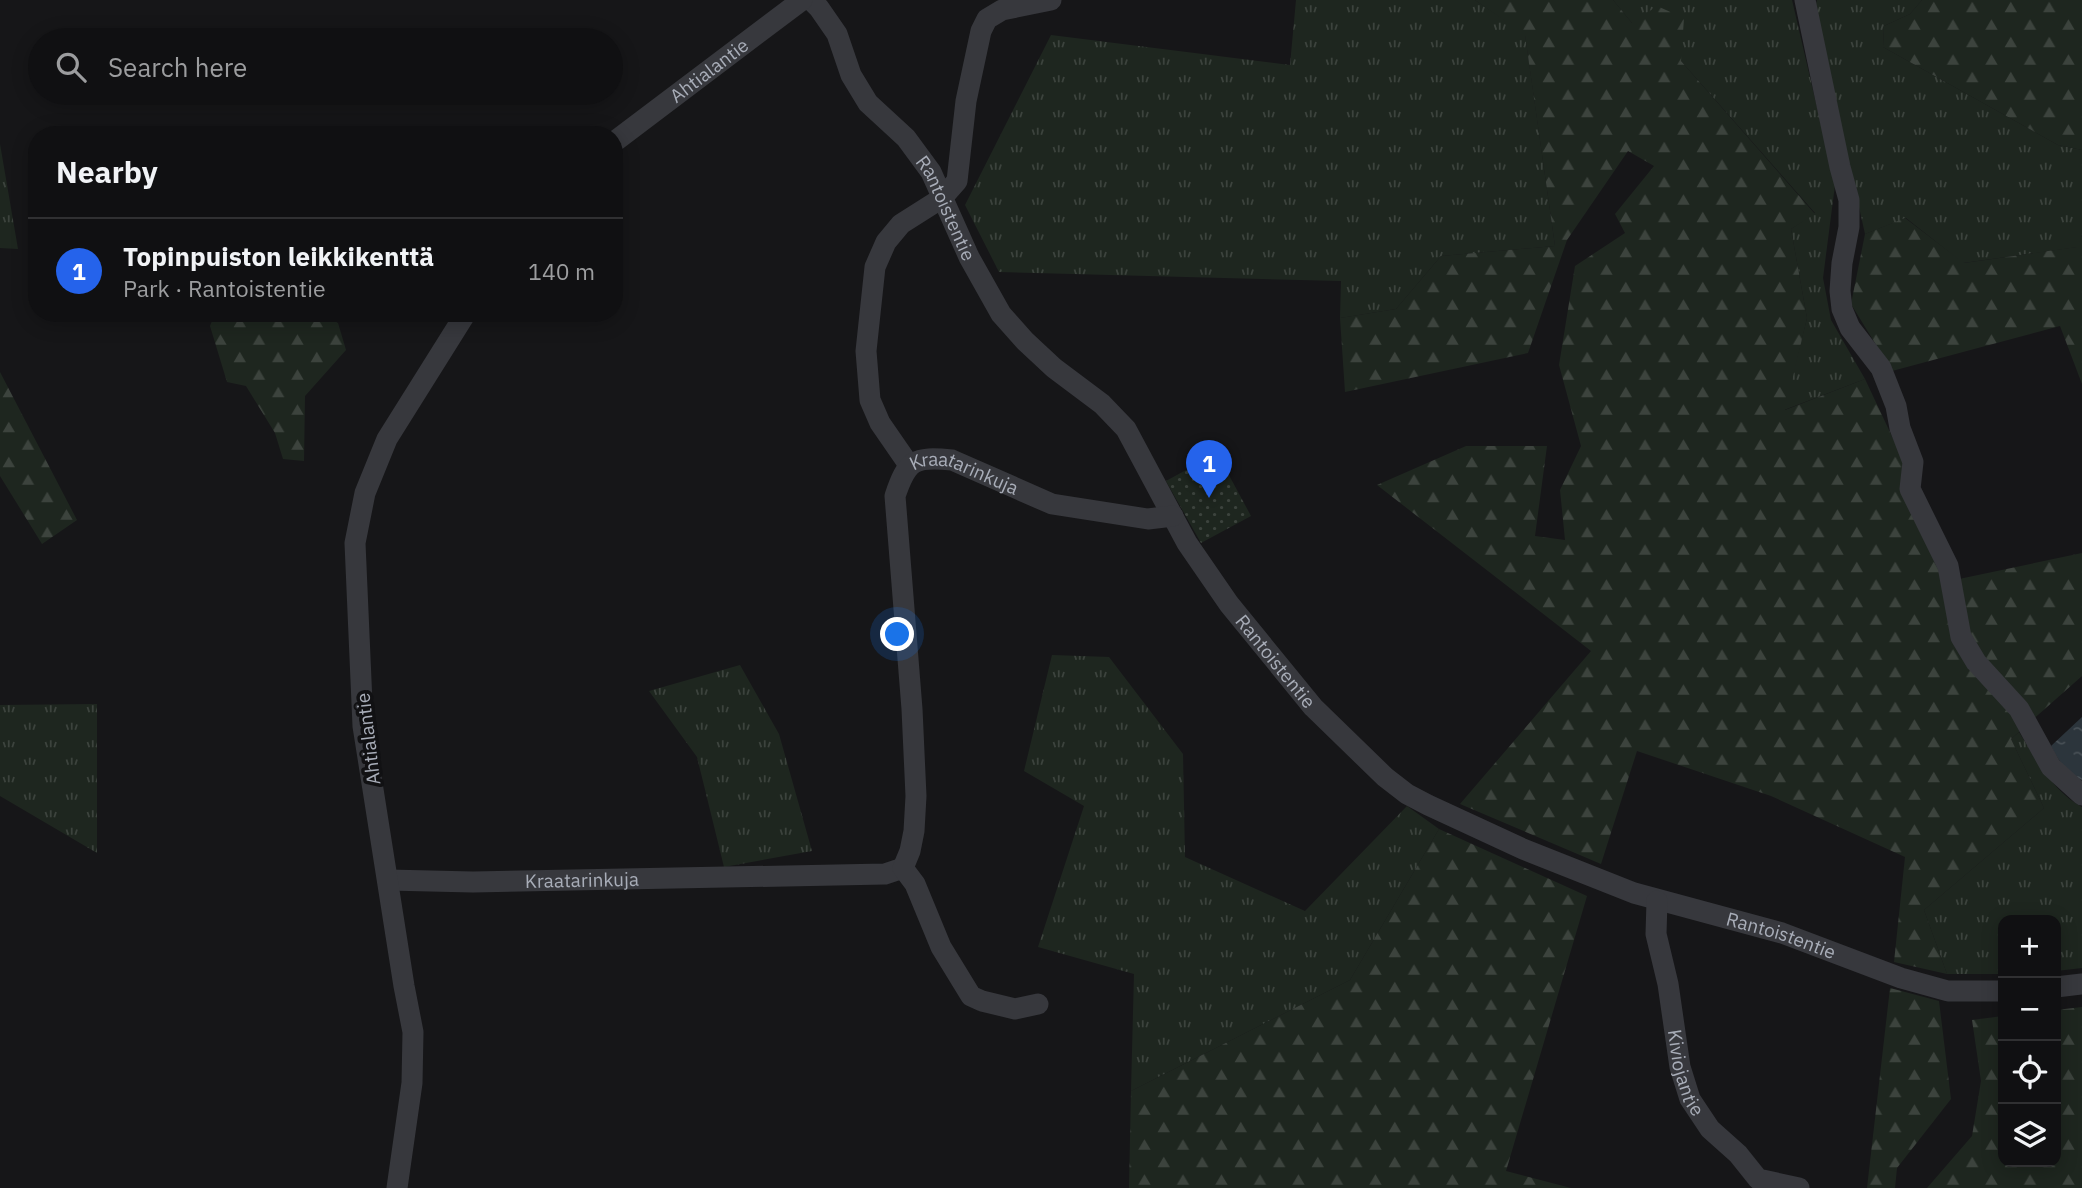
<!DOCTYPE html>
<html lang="en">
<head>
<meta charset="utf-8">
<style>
  body { margin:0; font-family:"IBM Plex Sans",sans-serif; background:#19191b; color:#f1f3f6 }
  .controls { position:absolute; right:21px; bottom:21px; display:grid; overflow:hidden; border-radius:14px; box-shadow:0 4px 18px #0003 }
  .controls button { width:63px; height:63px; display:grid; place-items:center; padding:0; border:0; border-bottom:2px solid #303032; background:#101012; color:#f1f3f6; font:35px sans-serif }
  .you { position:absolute; left:898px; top:635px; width:24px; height:24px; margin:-18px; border:5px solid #fff; border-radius:50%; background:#1a73e8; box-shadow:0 0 0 10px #1a73e833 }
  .badge { display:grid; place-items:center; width:46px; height:46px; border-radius:50%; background:#2563eb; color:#fff; font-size:23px; font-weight:700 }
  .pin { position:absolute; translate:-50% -58px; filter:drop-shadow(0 2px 4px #0008) }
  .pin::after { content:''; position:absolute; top:37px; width:24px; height:21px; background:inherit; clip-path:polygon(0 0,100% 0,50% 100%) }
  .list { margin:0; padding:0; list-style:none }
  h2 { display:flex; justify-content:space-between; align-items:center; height:91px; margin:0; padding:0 28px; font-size:30px }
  h2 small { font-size:23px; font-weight:400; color:#9c9d9f }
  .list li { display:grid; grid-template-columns:46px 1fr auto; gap:21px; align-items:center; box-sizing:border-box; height:105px; padding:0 28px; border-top:2px solid #303032 }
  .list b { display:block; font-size:26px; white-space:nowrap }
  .list p { margin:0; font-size:23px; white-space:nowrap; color:#9c9d9f }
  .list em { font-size:23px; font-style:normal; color:#9c9d9f }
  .icon { flex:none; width:38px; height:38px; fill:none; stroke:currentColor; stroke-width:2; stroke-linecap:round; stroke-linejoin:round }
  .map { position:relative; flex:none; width:2082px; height:1188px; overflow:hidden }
  .search { position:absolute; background:#101012; box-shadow:0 4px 18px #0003; left:28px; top:28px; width:595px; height:77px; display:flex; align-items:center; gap:18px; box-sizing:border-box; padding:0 24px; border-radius:38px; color:#9c9d9f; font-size:26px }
  .panel { position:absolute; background:#101012; box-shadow:0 4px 18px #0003; left:28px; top:126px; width:595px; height:196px; border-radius:28px }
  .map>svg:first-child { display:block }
  .grass { fill:url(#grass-tufts) }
  .forest { fill:url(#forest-firs) }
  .park { fill:url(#park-dots) }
  .water { fill:url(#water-ripples) }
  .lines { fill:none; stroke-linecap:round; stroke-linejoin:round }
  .minor { stroke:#37383d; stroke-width:21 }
  .labels { text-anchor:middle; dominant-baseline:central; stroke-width:7; stroke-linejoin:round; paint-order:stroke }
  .street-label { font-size:19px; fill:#a8adb8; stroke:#111113 }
</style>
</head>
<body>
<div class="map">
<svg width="2082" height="1188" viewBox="0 0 2082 1188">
  <defs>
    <pattern id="grass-tufts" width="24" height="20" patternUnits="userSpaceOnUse" patternTransform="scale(1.75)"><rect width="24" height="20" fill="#1e261f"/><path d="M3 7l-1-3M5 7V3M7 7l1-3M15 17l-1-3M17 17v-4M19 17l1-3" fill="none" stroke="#3c433d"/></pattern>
    <pattern id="forest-firs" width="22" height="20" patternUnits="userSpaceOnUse" patternTransform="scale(1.75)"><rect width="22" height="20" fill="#1e261f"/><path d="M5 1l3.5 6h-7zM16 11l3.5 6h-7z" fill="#3c433d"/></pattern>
    <pattern id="park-dots" width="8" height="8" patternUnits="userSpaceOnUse" patternTransform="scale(1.75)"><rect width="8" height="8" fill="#1e261f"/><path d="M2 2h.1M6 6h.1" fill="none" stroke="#3c433d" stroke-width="1.8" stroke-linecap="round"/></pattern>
    <pattern id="water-ripples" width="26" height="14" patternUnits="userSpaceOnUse" patternTransform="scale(1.75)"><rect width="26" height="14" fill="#2c353c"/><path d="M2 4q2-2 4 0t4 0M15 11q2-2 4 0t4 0" fill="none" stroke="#485056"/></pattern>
  </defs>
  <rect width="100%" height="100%" fill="#161618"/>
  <!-- grass -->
  <path class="grass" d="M1296,0H1475L1525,34L1555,246L1441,256L1396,309L1340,318L1341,281L999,272L965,205L1051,35L1290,65Z
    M1613,0H1792L1835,185L1823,278L1831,320L1865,379L1784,410L1807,318L1791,229L1815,213L1681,61L1632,23Z
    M1817,0H1922L1910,14L1884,26L1883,47L2058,145L2082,150V235L2078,247L1963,263L1906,218L1865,234L1815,8Z
    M0,144L18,249L0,248Z
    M1052,655L1109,657L1183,754L1185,857L1305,911L1407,806L1439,829L1350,980L1131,1091L1134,974L1038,947L1084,806L1024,771Z
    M740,665L779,734L812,851L724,867L697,757L649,691Z
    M97,704V853L0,796V705Z
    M2019,732C2036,759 2053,792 2082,807V968L2056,971V920H2003V974H1947L1924,910L2044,808L2011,739Z"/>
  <!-- forest -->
  <path class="forest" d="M1475,0H1613L1632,23L1657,6L1684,18L1681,61L1815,214L1791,229L1807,318L1785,410L1865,379L1959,579L2082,553V676L2011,739L2044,808L1924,910L1947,974L1894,962L1905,857L1771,796L1637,751L1601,864L1460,804L1591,651L1377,485L1466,446H1547L1535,536L1565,540L1560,490L1581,446L1559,365L1575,266L1625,233L1615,214L1654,166L1628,151L1567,240L1528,353L1345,392L1340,318L1396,309L1441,256L1555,246L1525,35Z
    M1922,0H2082V150L2058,145L1883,47L1884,26L1910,14Z
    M1905,218L1964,263L2077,247L2082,235V384L2060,326L1892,371L1851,304L1865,234Z
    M215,313H321L338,323L346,350L305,396L304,461L283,459L275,433L246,386L227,382L210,326Z
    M0,372L77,520L42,544L0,476Z
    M1439,829L1587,896L1506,1171L1571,1188H1129L1131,1091L1350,980Z
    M1890,988L1939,1001L1951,1099L1897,1168L1895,1188H1867Z
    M2082,1007V1188H1927L1972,1136L1981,1081L1972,1020L2003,1016V1162H2056V1010Z"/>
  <!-- park -->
  <path class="park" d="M1217,453L1251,516L1201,543L1166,481Z"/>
  <!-- water -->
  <path class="water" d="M2082,717V780C2067,774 2058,760 2051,746Z"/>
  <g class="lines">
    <!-- minor -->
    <g class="minor">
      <path id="s1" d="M811,0L819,8L837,34L851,75L868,103L906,138L931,172L969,257L1001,314L1025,341L1054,368L1102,404L1126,429L1187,543L1229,604L1313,707L1385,777L1407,794L1428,805L1523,849L1634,893L1782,933L1901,978L1948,991H2003"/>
      <path d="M1805,0L1840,167L1849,200V227L1842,263L1840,291L1842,309L1850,328L1881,368L1896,406L1900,428L1913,462L1910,489L1948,566L1961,637L1976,662L2019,709L2051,767L2082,795"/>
      <path id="s2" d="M614,142L802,0"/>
      <path d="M909,465L880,423L870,400L866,351L875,267L886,242L901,224L942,198L957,181L966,101L981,31L987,19L1002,10L1051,0"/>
      <path id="s3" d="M388,880L473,882L885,874L903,868"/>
      <path id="s4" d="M1657,901L1656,934L1668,984L1680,1067L1690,1099L1710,1129L1738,1154L1758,1179L1799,1188"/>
      <path d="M2056,987L2082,984"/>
      <path id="s5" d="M1038,1004L1015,1009L982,1001L971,996L941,947L915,884L903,868L910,851L914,831L916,796L912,709L895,496C907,460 914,456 952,460L1052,504L1148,519L1173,516"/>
      <path d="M397,1188L412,1083L413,1032L404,986L363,726L355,543L365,493L387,439L466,313"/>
    </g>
  </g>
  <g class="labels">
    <!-- street labels -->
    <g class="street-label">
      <text stroke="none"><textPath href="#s2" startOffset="119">Ahtialantie</textPath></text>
      <text stroke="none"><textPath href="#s1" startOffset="252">Rantoistentie</textPath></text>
      <text stroke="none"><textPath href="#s5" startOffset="682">Kraatarinkuja</textPath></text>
      <text stroke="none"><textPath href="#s1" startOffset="819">Rantoistentie</textPath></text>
      <text transform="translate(368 739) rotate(-97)">Ahtialantie</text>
      <text stroke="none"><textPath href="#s3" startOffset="194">Kraatarinkuja</textPath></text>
      <text stroke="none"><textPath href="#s1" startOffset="1407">Rantoistentie</textPath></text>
      <text stroke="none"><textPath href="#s4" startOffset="175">Kiviojantie</textPath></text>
    </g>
  </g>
</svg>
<div class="controls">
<button>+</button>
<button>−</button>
<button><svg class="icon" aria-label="locate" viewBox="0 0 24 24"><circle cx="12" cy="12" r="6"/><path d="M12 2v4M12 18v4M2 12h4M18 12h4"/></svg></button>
<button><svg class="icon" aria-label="layers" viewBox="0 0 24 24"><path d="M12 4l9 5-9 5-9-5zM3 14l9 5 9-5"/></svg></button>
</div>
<div class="you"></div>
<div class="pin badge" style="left:1209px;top:498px">1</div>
<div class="search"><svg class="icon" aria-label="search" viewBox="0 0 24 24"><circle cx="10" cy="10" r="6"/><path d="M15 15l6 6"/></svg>Search here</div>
<section class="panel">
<h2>Nearby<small></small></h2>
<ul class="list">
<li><span class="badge">1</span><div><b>Topinpuiston leikkikenttä</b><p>Park · Rantoistentie</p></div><em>140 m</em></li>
</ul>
</section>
</div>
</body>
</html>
